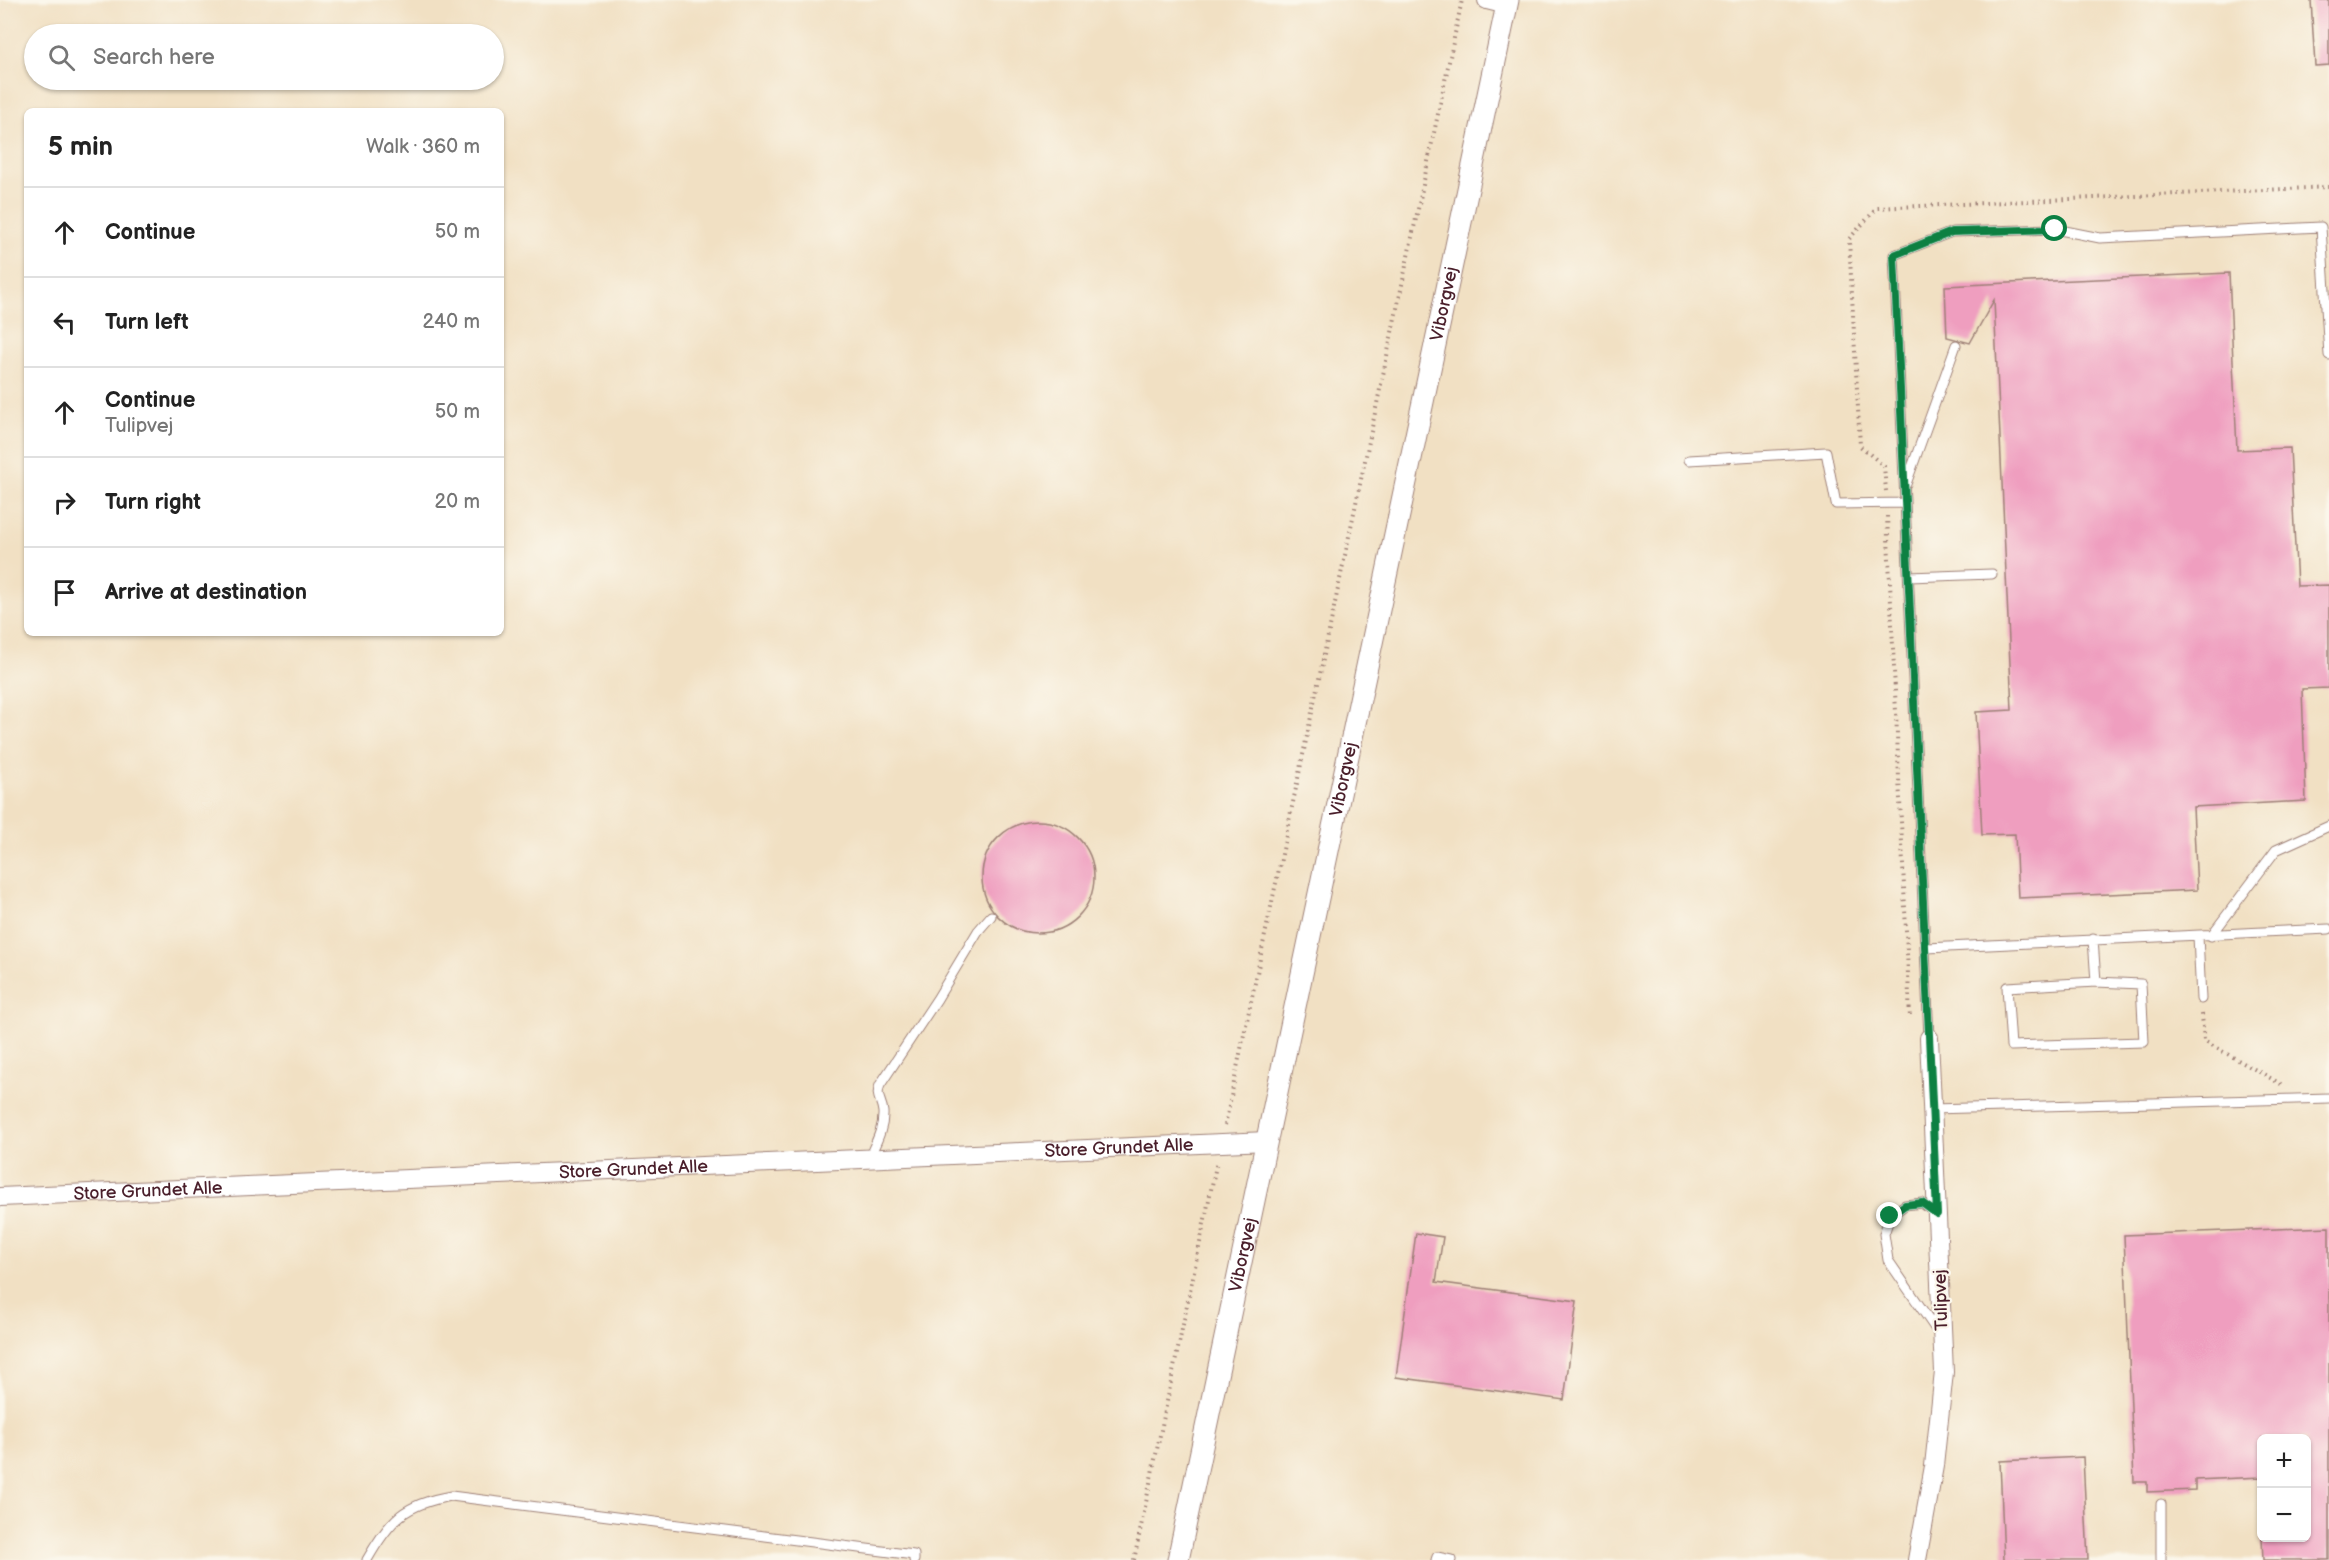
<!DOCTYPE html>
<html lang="en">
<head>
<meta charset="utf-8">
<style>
  body { margin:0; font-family:"Balsamiq Sans",sans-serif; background:#f6f6f6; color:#222 }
  .controls { position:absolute; right:18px; bottom:18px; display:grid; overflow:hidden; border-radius:9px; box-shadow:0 2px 4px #0004 }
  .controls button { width:54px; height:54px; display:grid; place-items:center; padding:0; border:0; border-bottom:2px solid #e0e0e0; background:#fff; color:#222; font:30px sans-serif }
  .stop { position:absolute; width:18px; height:18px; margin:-14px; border:4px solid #0b8043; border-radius:50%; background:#fff }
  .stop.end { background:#0b8043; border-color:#fff; box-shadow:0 2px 6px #0008 }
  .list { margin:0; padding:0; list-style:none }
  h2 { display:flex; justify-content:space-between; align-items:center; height:78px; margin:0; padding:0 24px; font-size:26px }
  h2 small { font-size:20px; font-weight:400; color:#767676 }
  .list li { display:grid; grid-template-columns:39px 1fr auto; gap:18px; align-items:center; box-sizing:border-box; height:90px; padding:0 24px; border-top:2px solid #e0e0e0 }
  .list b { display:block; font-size:22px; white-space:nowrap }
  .list p { margin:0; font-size:20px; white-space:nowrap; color:#767676 }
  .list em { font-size:20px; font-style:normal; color:#767676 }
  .icon { flex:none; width:33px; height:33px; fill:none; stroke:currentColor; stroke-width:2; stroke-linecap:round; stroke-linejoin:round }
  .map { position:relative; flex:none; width:2329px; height:1560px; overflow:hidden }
  .search { position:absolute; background:#fff; box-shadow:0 2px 4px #0004; left:24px; top:24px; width:480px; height:66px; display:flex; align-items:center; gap:15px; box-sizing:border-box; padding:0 21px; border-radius:33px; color:#767676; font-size:22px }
  .panel { position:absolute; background:#fff; box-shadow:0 2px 4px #0004; left:24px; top:108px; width:480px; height:528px; border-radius:9px }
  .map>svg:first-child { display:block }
  .building { fill:#ef9ebf }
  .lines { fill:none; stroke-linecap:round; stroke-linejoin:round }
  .service-casing { stroke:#9e8077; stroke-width:11 }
  .minor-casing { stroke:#9e8077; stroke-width:20 }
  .tertiary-casing { stroke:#9e8077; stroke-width:23 }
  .path { stroke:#9e8077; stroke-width:4; stroke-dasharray:1.5 4.5; stroke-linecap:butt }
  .service { stroke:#fff; stroke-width:9 }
  .minor { stroke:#fff; stroke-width:18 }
  .tertiary { stroke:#fff; stroke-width:21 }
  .route { stroke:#0b8043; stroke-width:8 }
  .labels { text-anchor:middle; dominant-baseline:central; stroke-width:4.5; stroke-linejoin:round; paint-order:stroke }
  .street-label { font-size:18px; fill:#4a1f2b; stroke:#fbf7ec }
</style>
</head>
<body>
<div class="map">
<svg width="2329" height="1560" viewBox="0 0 2329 1560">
  <rect width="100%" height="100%" fill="#fbf7ec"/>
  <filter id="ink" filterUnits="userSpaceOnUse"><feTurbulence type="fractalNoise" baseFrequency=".0167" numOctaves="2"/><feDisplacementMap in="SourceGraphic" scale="12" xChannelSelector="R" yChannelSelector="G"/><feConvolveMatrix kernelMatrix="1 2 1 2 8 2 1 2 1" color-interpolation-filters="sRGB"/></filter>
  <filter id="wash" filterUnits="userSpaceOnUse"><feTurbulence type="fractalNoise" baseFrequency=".008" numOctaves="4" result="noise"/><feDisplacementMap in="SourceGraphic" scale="24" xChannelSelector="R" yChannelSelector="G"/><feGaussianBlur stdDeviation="1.35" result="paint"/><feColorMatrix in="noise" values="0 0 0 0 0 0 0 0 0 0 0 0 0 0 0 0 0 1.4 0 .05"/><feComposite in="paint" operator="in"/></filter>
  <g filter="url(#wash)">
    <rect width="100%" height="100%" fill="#f1e0c3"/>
    <g id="blocks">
      <!-- building -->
      <path class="building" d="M2311,0H2329V65L2315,66Z
        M2229,273L2237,450L2290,448L2297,586L2329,585V688L2302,689L2306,801L2193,807L2197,890L2018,898L2015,834L1982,835L1976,712L2012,710L1994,300L1970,343L1947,337L1945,286Z
        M982 877a56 56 0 1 1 112 0a56 56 0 1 1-112 0Z
        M2329,1227V1560H2263L2262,1538H2307V1438H2262V1477L2195,1480V1490L2147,1492V1482H2134L2124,1235Z
        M1416,1233L1443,1237L1436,1282L1577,1301L1564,1400L1396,1377Z
        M2083,1457L2088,1560H2004L2000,1461Z"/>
    </g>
  </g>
  <g filter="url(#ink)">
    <use href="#blocks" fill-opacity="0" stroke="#9e8077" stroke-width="1.5"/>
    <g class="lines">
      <!-- service casing -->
      <g class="service-casing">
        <path id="service" d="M1689,460L1826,452L1836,504L1905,503
          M1906,484L1956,345
          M1909,577L1992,574
          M2198,936L2201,999
          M2211,936L2276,850L2329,826
          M2093,939L2096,982L2007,987L2011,1046L2144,1042L2141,984L2096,982
          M1927,948L2329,929
          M1929,1038L1894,255L1952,232L2055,229L2100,238L2321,227L2329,355
          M1932,1109L2329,1098
          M869,1158C875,1144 884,1129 883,1112C882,1100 875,1097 880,1085L937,999L978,931L991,916
          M1935,1213L1922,1203L1905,1205L1890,1216L1884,1234L1888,1260L1939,1334
          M2161,1504V1560
          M367,1560C390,1519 405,1504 451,1496L914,1555V1560
          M1436,1560L1437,1557L1451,1560"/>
      </g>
      <!-- minor casing -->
      <g class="minor-casing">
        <g id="minor">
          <path d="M1487,0L1507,5"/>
          <path id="s1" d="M0,1197L1267,1141"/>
          <path d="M1917,1560L1934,1466L1944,1372L1929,1038"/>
        </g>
      </g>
      <!-- tertiary casing -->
      <g class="tertiary-casing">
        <g id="tertiary">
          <path id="s2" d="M1178,1560L1508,0"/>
        </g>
      </g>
      <!-- path -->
      <path class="path" d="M1886,491L1884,466L1860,446L1849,239L1877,208L2329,187
        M1887,516L1910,1018
        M2202,1014L2204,1041L2281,1084
        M1225,1125L1462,0
        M1134,1560L1217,1161"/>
      <!-- service -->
      <use href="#service" class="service"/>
      <!-- minor -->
      <use href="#minor" class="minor"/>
      <!-- tertiary -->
      <use href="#tertiary" class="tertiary"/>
    </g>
  </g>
  <g class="lines" filter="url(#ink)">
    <!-- route -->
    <path class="route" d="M1890,1216L1905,1205L1922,1203L1937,1214L1894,255L1952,232L2055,229"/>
  </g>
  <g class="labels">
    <!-- street labels -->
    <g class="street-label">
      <text stroke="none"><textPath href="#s2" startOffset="1284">Viborgvej</textPath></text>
      <text stroke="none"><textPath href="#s2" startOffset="798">Viborgvej</textPath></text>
      <text stroke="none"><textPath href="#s1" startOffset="1120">Store Grundet Alle</textPath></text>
      <text stroke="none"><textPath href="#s1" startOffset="634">Store Grundet Alle</textPath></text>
      <text stroke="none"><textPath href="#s1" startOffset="148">Store Grundet Alle</textPath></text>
      <text stroke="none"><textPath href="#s2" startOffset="312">Viborgvej</textPath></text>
      <text transform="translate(1941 1300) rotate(-92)">Tulipvej</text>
    </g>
  </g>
</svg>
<div class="controls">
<button>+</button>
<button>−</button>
</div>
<div class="stop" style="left:2055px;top:229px"></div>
<div class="stop end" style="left:1890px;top:1216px"></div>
<div class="search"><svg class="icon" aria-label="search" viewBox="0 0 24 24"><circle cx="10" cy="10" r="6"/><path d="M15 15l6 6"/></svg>Search here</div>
<section class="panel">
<h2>5 min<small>Walk · 360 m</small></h2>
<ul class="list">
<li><svg class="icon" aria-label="ahead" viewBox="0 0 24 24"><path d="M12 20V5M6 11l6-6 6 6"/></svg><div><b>Continue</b></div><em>50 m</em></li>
<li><svg class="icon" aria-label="left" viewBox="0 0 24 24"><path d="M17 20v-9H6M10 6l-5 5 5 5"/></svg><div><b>Turn left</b></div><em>240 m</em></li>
<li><svg class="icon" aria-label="ahead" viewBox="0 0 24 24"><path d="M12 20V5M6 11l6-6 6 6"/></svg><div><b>Continue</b><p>Tulipvej</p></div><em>50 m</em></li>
<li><svg class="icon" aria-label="right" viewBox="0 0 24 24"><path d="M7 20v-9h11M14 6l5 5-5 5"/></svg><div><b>Turn right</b></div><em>20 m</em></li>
<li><svg class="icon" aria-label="arrive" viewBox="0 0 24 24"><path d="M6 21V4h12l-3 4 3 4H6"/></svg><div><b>Arrive at destination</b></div></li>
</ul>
</section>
</div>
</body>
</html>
